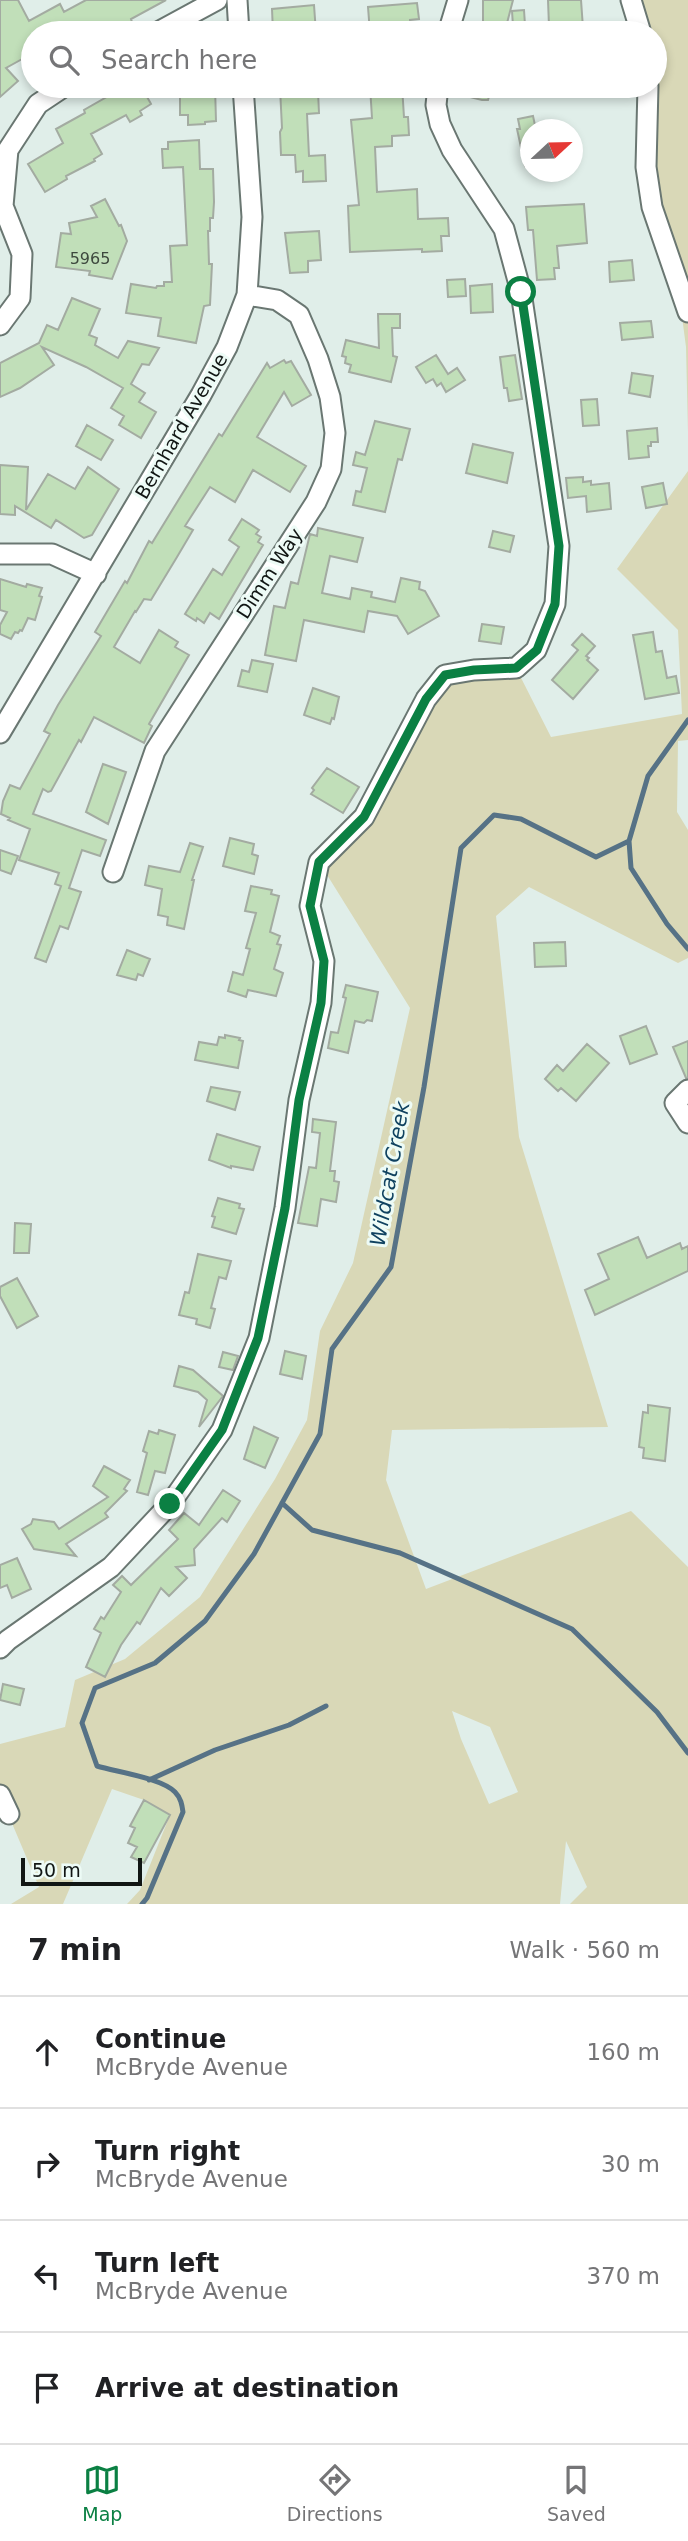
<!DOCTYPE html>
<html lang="en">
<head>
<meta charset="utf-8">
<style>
  body { margin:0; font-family:"DejaVu Sans",sans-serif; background:#f2f2f2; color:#202124 }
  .compass { position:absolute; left:520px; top:119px; width:63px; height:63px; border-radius:50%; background:#fff; box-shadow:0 4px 10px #0003; rotate:68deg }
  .scale { position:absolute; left:21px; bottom:18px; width:121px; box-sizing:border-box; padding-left:7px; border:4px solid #111614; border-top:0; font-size:19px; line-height:24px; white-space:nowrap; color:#111614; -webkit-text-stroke:5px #edfbf6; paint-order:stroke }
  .stop { position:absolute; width:21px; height:21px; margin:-16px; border:5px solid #0b8043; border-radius:50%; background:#fff }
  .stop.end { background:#0b8043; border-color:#fff; box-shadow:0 2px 7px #0008 }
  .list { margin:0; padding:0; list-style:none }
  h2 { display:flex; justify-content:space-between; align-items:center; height:91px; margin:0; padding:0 28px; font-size:30px }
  h2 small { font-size:23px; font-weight:400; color:#757577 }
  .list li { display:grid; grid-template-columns:46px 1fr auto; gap:21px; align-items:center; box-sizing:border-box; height:112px; padding:0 28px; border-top:2px solid #e0e0e0 }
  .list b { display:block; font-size:26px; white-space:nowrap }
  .list p { margin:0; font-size:23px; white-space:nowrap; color:#757577 }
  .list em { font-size:23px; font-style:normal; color:#757577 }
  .icon { flex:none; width:38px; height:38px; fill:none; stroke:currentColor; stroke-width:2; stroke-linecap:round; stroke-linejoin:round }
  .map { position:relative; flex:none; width:688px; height:1904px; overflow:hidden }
  .search { position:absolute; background:#fff; box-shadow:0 4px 10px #0003; left:21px; right:21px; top:21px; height:77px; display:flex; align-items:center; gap:18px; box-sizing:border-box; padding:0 24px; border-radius:38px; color:#757577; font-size:26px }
  .sheet { height:539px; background:#fff }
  nav { display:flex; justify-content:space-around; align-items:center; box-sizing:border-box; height:98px; border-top:2px solid #e0e0e0; background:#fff; font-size:19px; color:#757577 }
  nav a { display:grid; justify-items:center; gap:4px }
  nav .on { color:#0b8043 }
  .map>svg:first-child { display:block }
  .green { fill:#d9d8b7; fill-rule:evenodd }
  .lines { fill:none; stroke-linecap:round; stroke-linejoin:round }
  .stream { stroke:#567286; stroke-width:5 }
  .building { fill:#c1dfb9; stroke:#a3aba1; stroke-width:2 }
  .minor-casing { stroke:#6a7772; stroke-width:23 }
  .minor { stroke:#fff; stroke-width:19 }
  .route { stroke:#0b8043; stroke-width:9 }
  .labels { text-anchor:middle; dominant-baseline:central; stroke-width:6; stroke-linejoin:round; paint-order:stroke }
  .number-label { font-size:16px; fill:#3d483d }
  .street-label { font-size:19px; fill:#111614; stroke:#edfbf6 }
  .water-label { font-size:21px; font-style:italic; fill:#104260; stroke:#edfbf6 }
</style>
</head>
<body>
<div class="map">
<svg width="688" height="1904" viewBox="0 0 688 1904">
  <rect width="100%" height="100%" fill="#e0eee9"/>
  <!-- green -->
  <path class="green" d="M626,0H688V432L686,347L681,309L646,211L655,86V33H634Z
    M688,471V740L678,741L677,812L688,830V958L678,963L529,887L496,916L519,1137L608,1427L392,1430L386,1480L426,1589L631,1511L688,1567V1904H570L587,1887L566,1841L560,1904H127L140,1890L170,1815L144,1800L112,1789L63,1904H11L39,1887L0,1795V1744L65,1727L75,1680L125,1659L200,1597L275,1479L307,1420L320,1331L353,1263L410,1008L319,862L364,817L445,675L516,668L551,737L682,714L678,630L617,569ZM452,1711L490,1727L518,1792L489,1804L461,1739Z"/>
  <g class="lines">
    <!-- stream -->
    <path class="stream" d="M629,841L631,868L667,924L688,949
      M282,1503L312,1530L400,1553L572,1629L657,1712L688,1753
      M149,1780L215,1750L289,1725L326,1706
      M142,1904L147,1898L183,1812C182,1805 181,1798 175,1792C161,1778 117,1772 97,1766L82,1723L95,1688L155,1663L205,1621L254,1554L320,1434L332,1349L391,1267L424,1087L461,848L494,815L521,819L596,857L629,841L648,776L688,720"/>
  </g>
  <!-- building -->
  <path class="building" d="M0,0H18L29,21L60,4L64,12L86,0H166L131,19L132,22L118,30L115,23L95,33H80L78,28L69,33H33V53L6,68L18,81L0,97Z
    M483,0H513L506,27L483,29Z
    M548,0H581L583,28L568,29V25L549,26Z
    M417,3L419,19L410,20L411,33H370L368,7Z
    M314,5L316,33H273L272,9Z
    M524,10L525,25L513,26L512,11Z
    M126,86H141L151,104L140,111L142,115L130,122L126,115L91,134L102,154L94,159L95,161L66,176L67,179L45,192L28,164L63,143L56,129L85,113L84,110Z
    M215,86L216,121L205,122V124L188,125V115H180V95H185L184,87Z
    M309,86V92L318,91L319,113L307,114L309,156L325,155L326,181L303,182V171L296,172L295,155H281L280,132L282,128L280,88Z
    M370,86H402L404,117H408L409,135L392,136V146L375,147L377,192L417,189L418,219L448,218L449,236H441L442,251L422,252V249L350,252L348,206L359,205L351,120L372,118Z
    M450,86H492L488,100H482L450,92Z
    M533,116L536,130H530V165L525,166L517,129H520L518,119Z
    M199,140L200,169H213L214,202L213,218H210V231H208L209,264H212L210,305L204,306L196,343L158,336L161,318L126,313L131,284L156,288L157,286H164V282H172L170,246L187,245L183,167L163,168L162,149H168V142Z
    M105,199L119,226L121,225L127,241L112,279L89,275L90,271L56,267L61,233L71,234L69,223L97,217L91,206Z
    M584,204L587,243L557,246L559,268H554L555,279L537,280L533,230H528L526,207Z
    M319,231L321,260L308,261V272L290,273L285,233Z
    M632,260L634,280L610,282L609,262Z
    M465,279L466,296L448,297L447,280Z
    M492,284L493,312L471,313L470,286Z
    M72,298L100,309L89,335L97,338L95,345L118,358L128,341L159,348L149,365L142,364L131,384L145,393L139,402L156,412L141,438L119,425L124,416L111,408L123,388L86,367L42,347L54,365L20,388L0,397V363L39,343L47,325L58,330Z
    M378,314H400V328H392L393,356L397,357L391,382L349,372L351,365L345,363L346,357L342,356L346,340L379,348Z
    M651,321L653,337L622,340L620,323Z
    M436,355L448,374L457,368L465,380L446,392L441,383L437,386L433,379L426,383L416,367Z
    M515,355L522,399L509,401L507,388H504L500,357Z
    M284,360L286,363L291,361L311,395L292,406L284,392L257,437L306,466L290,492L253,470L235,502L210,487L185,526L193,530L177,557L151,600L144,599L136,612L135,611L114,647L140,663L159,630L178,642L175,647L189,655L149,724L152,726L144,743L94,717L81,742L79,740L51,791L48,792L43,789L33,814L106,840L100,856L82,850L69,888L81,892L68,929L60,926L46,962L35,958L61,886L55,884L59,873L19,860L30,829L8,820L10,818L1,814L3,801L10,785L20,789L50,734L44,731L58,705L101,636L95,632L125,581L127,583L149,541L152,543L219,434L222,436L267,363L270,368Z
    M632,373L653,376L650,397L629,393Z
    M597,399L599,425L583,426L581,400Z
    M375,421L410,429L402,460L398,459L385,512L353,505L356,491L361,492L367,468L353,465L356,452L365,455Z
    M87,425L113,440L101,460L76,446Z
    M657,428L658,442H651V446H648L649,457L629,459L627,431Z
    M473,444L513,453L507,483L466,473Z
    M0,465L28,467L26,510L48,474L75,489L88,467L119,489L92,535L84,538L56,520L51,528L15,506V515L0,514Z
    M583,477V482L591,481V485L609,483L611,509L587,512L586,496L568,498L566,478Z
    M663,483L667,504L646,508L642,487Z
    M242,519L259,530L256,534L261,537L258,542L263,545L219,619L210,613L204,623L197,618L196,621L185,614L213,569L222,575L239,547L229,540Z
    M318,528L363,538L357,562L330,556L322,593L350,599L352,588L372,592L371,597L395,602L401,578L420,582L419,589L425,591L439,616L408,634L397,616L368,611L364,632L304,620L296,661L265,655L274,606L285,608L291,582L298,584L310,534L317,536Z
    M493,531L514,536L510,552L489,547Z
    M0,579L26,587L27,584L42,588L39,596L42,597L35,620L28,618L22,631L20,630L18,633L15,632L11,639L0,634V625L7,612L0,610Z
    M482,624L504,627L501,644L479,641Z
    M653,632L656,652L662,651L667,678L676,676L679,693L645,699L633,635Z
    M582,634L595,646L586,656L589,658L587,660L598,670L573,699L552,680L578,650L572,645Z
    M252,660L273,664L267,692L238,686L242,670L249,672Z
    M313,688L339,697L334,719L332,718L330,724L304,715Z
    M103,764L126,772L108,824L86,812Z
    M327,768L359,787L343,813L311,794L314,790L312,788Z
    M230,838L254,844L252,854L258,856L254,874L223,866Z
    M190,843L203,847L192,880H194L184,929L167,925L168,917L158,915L162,889L145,885L149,866L180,872Z
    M0,850L18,856L11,874L0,870Z
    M251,886L272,890L271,894L279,896L270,932L280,936L277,944L281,945L274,969L283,973L276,996L248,990L246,997L228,991L233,972L243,975L250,949L246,948L256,913L245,911Z
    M565,942L566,966L535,967L534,943Z
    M127,950L150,959L143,976L138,974L136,980L117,975Z
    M346,985L378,992L372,1021L367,1020L364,1023L355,1021L348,1053L328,1048L331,1032L338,1033L346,998L343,997Z
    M646,1026L657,1054L630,1064L620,1036Z
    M225,1035L240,1038L239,1040L243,1041L238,1068L195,1060L199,1042L217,1045L219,1037L225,1038Z
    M688,1041V1078H686L673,1047Z
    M587,1044L609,1063L576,1101L561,1088L558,1091L545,1079L557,1065L563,1071Z
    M211,1087L240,1092L235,1110L207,1101Z
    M313,1119L336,1122L330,1171H335L334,1181L339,1182L336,1202L321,1199L317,1226L298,1223L309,1167L316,1168L320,1133L312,1132Z
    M217,1134L260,1147L253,1170L231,1166V1168L209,1160Z
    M218,1198L240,1204L239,1208L244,1209L236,1234L212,1227L215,1217L212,1216Z
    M15,1223L31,1224L29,1253H14Z
    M638,1237L647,1258L680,1243L682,1249L688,1246V1271L595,1315L585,1290L609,1279L598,1254Z
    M198,1254L231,1261L226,1279L219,1277L211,1308L215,1309L210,1328L196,1324L197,1319L179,1315L185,1292L189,1293Z
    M17,1278L38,1316L17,1328L0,1296V1287Z
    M285,1351L306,1356L302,1379L280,1374Z
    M223,1352L238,1356L233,1370L219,1367Z
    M179,1366L193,1370L223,1396L199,1427L207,1400L198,1392L174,1386Z
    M648,1405L670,1408L665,1461L643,1458L644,1448L639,1447L643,1412L648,1413Z
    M254,1427L278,1438L265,1468L244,1459Z
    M159,1430L175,1435L165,1473L155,1471L148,1495L137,1492L147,1453L143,1451L149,1431L158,1434Z
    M104,1466L130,1480L124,1489L127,1491L105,1513L108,1517L66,1544L76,1556L34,1549L22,1529L31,1524L33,1519L54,1522L59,1529L108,1497L93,1486Z
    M223,1490L240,1501L227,1522L222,1518L194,1549L195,1565L176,1567L187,1578L169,1596L161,1588L140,1624L137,1622L121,1645L105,1677L86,1667L101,1633L94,1629L101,1617L104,1619L121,1592L113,1585L122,1576L131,1585L178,1539L169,1530L184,1513L199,1525Z
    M17,1558L31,1589L12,1598L7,1585L0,1588V1565Z
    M3,1684L24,1689L20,1705L0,1700Z
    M144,1800L170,1815L144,1863L131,1857L137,1847L128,1843L135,1828L130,1826Z"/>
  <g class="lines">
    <!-- minor casing -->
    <g class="minor-casing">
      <path id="minor" d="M237,0L239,33
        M631,0L641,33
        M156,33L217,0
        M448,33L458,0
        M648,86L646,167L652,207L688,312
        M0,325L20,298L22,254L3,206L8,150L38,104L65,86
        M0,554H52L96,574
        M0,733L201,395L227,347L247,295L252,217L243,86
        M113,872L155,751L316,502L331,469L335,433L330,397L318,359L299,315L277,300L247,295
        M688,1090L675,1103L688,1123
        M0,1648L8,1640L111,1567L170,1504L222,1430L259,1338L285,1208L299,1100L321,1003L324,961L310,906L319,862L364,817L426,699L445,675L474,670L516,668L536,650L555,604L559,546L521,292L504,229L452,150L440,124L436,105L438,86
        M0,1795L9,1814"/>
    </g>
    <!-- minor -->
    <use href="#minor" class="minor"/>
  </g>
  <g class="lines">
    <!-- route -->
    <path class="route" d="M170,1504L222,1430L258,1338L285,1208L299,1100L321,1003L324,961L310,906L319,862L364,817L426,699L445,675L474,670L516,668L537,650L555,604L559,546L521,292"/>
  </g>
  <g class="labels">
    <!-- number labels -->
    <g class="number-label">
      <text x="90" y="258">5965</text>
    </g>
    <!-- street labels -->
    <g class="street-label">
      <text transform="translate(181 426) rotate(-60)">Bernhard Avenue</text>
      <text transform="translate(269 573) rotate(-57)">Dimm Way</text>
    </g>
    <!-- water labels -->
    <g class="water-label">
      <text transform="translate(390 1174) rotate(-80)">Wildcat Creek</text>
    </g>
  </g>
</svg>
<svg class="compass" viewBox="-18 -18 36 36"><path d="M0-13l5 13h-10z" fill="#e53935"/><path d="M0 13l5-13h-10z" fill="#757577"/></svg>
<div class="scale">50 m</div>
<div class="stop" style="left:521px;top:292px"></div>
<div class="stop end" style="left:170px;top:1504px"></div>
<div class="search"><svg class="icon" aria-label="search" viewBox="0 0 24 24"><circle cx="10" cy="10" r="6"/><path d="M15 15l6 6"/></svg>Search here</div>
</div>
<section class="sheet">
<h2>7 min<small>Walk · 560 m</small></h2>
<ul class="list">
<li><svg class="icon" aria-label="ahead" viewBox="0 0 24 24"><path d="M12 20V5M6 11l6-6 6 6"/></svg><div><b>Continue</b><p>McBryde Avenue</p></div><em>160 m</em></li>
<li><svg class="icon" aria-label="right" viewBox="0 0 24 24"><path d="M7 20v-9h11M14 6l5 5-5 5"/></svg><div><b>Turn right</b><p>McBryde Avenue</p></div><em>30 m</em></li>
<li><svg class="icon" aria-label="left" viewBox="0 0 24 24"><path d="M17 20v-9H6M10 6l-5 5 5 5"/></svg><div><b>Turn left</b><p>McBryde Avenue</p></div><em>370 m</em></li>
<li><svg class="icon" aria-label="arrive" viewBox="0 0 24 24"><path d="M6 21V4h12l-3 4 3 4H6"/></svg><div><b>Arrive at destination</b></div></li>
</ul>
</section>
<nav>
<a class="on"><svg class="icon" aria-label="map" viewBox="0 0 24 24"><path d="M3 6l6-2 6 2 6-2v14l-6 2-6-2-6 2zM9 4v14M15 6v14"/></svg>Map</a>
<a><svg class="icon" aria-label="directions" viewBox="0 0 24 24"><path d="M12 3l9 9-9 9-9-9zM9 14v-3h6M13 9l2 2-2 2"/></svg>Directions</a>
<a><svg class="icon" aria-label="saved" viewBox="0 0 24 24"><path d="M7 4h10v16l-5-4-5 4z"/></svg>Saved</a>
</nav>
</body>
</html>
